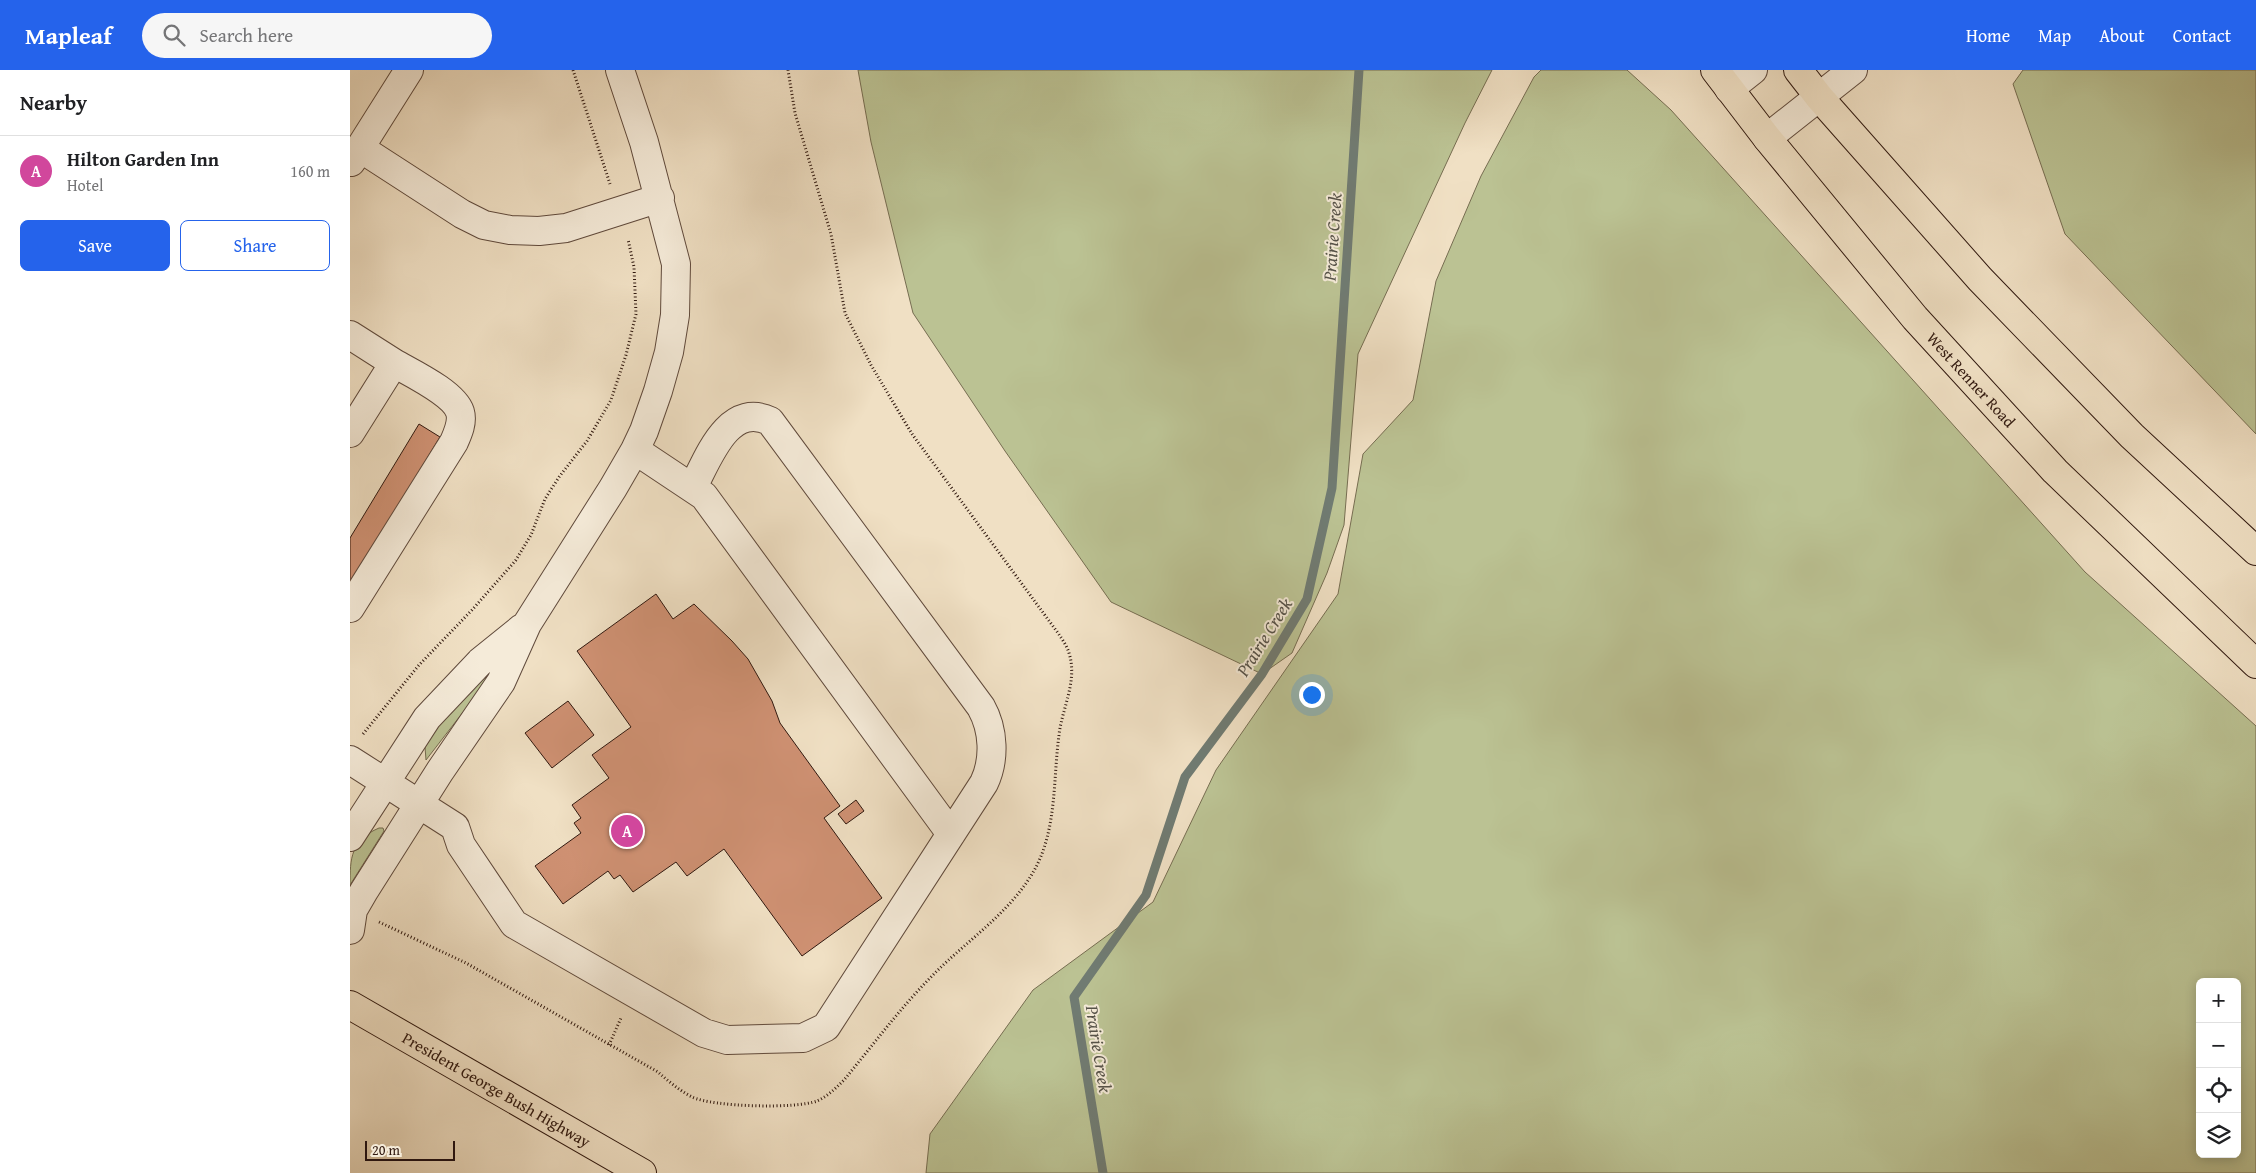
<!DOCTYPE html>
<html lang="en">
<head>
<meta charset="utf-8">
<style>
  body { margin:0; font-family:"Gentium Book Plus",serif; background:#f6f6f6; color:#202124 }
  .controls { position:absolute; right:15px; bottom:15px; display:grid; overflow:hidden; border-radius:8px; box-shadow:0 2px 12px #0003 }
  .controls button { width:45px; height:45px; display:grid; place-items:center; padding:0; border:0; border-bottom:1px solid #e0e0e0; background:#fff; color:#202124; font:25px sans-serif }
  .scale { position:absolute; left:15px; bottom:12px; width:90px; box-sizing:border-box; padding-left:5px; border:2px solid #30180f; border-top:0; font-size:14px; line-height:18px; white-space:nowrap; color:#30180f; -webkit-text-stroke:4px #f5ebd9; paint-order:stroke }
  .you { position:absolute; left:961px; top:624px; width:18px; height:18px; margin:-12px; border:4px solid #fff; border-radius:50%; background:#1a73e8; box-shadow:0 0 0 8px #1a73e833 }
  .badge { display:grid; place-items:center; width:32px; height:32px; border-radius:50%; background:#2563eb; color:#fff; font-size:16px; font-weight:700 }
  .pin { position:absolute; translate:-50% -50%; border:2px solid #fff; box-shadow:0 1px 5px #0006 }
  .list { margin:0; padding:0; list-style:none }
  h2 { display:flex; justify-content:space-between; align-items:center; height:65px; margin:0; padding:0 20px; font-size:21px }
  h2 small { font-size:16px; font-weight:400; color:#757577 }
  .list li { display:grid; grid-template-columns:32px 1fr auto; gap:15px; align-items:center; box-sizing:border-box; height:70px; padding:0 20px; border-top:1px solid #e0e0e0 }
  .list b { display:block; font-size:19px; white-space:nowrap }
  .list p { margin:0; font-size:16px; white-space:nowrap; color:#757577 }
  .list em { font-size:16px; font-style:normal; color:#757577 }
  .actions { display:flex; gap:10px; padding:15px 20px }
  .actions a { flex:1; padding:11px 0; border:1px solid #2563eb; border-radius:8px; text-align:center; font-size:18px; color:#2563eb }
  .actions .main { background:#2563eb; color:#fff }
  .icon { flex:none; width:28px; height:28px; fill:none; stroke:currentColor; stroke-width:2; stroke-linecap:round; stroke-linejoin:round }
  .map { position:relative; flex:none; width:1906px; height:1103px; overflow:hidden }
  header { display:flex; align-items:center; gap:30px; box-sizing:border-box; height:70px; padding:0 25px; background:#2563eb; color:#fff }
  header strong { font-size:24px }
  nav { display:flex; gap:28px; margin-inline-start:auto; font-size:18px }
  .search { width:350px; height:45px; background:#f6f6f6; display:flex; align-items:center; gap:12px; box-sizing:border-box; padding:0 18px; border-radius:28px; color:#757577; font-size:19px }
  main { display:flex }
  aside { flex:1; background:#fff }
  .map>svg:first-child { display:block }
  .green { fill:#bbc293; stroke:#766d51; fill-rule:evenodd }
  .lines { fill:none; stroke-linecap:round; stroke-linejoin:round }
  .stream { stroke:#707b72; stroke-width:9 }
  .building { fill:#cf9173; stroke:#30180f }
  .minor-casing { stroke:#604a3c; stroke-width:30 }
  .major-casing { stroke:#30180f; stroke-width:30 }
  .path { stroke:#30180f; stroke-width:3; stroke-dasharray:1 2.5; stroke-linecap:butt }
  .minor { stroke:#f5ebd9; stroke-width:28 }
  .major { stroke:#f0e0c4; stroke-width:28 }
  .labels { text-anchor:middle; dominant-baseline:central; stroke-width:4; stroke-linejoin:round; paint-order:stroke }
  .street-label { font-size:16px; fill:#30180f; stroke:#f5ebd9 }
  .water-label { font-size:18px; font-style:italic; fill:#555249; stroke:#f5ebd9 }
</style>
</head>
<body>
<header>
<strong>Mapleaf</strong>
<div class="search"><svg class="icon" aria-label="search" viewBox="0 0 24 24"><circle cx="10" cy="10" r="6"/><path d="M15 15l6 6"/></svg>Search here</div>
<nav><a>Home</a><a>Map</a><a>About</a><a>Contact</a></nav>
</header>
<main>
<aside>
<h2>Nearby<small></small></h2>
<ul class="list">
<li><span class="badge" style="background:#d1479c">A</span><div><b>Hilton Garden Inn</b><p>Hotel</p></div><em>160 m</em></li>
</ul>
<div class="actions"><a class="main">Save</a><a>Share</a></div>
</aside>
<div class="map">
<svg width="1906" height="1103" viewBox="0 0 1906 1103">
  <rect width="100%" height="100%" fill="#f0e0c4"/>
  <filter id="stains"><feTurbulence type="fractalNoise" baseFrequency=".004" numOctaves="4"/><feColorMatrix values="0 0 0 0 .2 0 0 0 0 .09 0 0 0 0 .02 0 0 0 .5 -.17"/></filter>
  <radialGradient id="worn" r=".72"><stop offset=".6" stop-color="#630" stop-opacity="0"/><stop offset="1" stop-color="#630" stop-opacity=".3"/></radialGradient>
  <!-- green -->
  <path class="green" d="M508,0H1142L1115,53L1008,284L994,455L977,503L942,583L912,604L761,532L655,381L563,243L521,72Z
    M1191,0H1277L1321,40L1735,502L1906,656V1103H576L580,1064L683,920L803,832L866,700L988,524L1013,384L1063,330L1086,211L1131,106L1184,7ZM1850,912H1887V1084H1850Z
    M1673,0H1906V364L1715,164L1663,14Z
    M136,603H139L141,606L76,690L75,677L79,666Z
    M29,758H33L34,761L0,815C0,788 1,770 29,758Z"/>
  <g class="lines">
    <!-- stream -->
    <path class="stream" d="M753,1103L724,927L796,825L835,707L912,604L957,529L982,418L1009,0"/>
  </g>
  <!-- building -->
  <path class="building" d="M69,354L90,367L0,516V468Z
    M306,524L323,549L344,534L382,571L398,589L422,631L430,653L490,736L474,748L532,828L452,886L374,779L337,806L326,792L283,822L270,805L264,809L258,801L213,834L185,796L231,763L224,753L231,748L222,735L259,708L242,685L281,657L227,581Z
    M218,631L244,665L202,698L175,663Z
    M506,730L514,741L496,754L488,744Z"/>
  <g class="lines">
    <!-- minor casing -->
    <g class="minor-casing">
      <path id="minor" d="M1379,19L1403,0
        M1417,68L1503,0
        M10,78L112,144L134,155L160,160L189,161L216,158L310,128
        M1,92L59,0
        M0,265L44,293L0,363
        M285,380L354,426L601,764
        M0,538L104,372C108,363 113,352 110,342C104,323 61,303 44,293
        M0,690L105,757L111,775L164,854L354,963L377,970L453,968L476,957L634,713C645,690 644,660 631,637L420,351C378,331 358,389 343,417
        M0,767L77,648L130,592L172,558
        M0,860L3,840L14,821L90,701L151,612L177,554L263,418L285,380L294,361L308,321L319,282L325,245L326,194L294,72L270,0"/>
    </g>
    <!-- major casing -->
    <g class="major-casing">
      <g id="major">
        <path id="s1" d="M1365,0L1417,68L1565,248L1705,401L1906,594"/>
        <path d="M1448,0L1469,27L1630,209L1782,366L1906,481"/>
        <path id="s2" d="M0,935L292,1103"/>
      </g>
    </g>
    <!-- path -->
    <path class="path" d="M223,0L260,114
      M13,664L69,595L122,540L166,490L181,465L195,429L209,407L237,371L261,330L276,285L286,244L284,197L278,169
      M29,852L116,893L308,1002C318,1011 329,1020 342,1027C363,1037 446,1039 467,1031C478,1026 486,1018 494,1010C523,975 551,937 583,905C621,866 676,833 694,778C706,742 704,702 709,665C712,638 728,611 719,583C717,576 712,569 708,563L562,364L521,295L495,243L481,164L445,43L438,0
      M259,975L271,948"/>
    <!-- minor -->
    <use href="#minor" class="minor"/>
    <!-- major -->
    <use href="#major" class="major"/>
  </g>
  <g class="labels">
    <!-- street labels -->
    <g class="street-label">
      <text stroke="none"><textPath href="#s1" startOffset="402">West Renner Road</textPath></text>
      <text stroke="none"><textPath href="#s2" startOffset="169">President George Bush Highway</textPath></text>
    </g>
    <!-- water labels -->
    <g class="water-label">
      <text transform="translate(982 167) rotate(-86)">Prairie Creek</text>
      <text transform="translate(914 567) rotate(-58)">Prairie Creek</text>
      <text transform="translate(749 979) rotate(81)">Prairie Creek</text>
    </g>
  </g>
  <rect width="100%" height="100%" filter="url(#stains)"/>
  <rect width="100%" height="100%" fill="url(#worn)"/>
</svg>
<div class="controls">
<button>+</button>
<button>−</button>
<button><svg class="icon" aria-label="locate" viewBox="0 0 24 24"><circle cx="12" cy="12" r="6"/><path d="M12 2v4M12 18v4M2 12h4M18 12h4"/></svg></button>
<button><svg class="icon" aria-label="layers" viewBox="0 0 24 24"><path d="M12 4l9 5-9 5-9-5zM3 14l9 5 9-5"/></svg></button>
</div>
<div class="scale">20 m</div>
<div class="you"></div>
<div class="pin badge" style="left:277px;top:761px;background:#d1479c">A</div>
</div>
</main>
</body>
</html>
